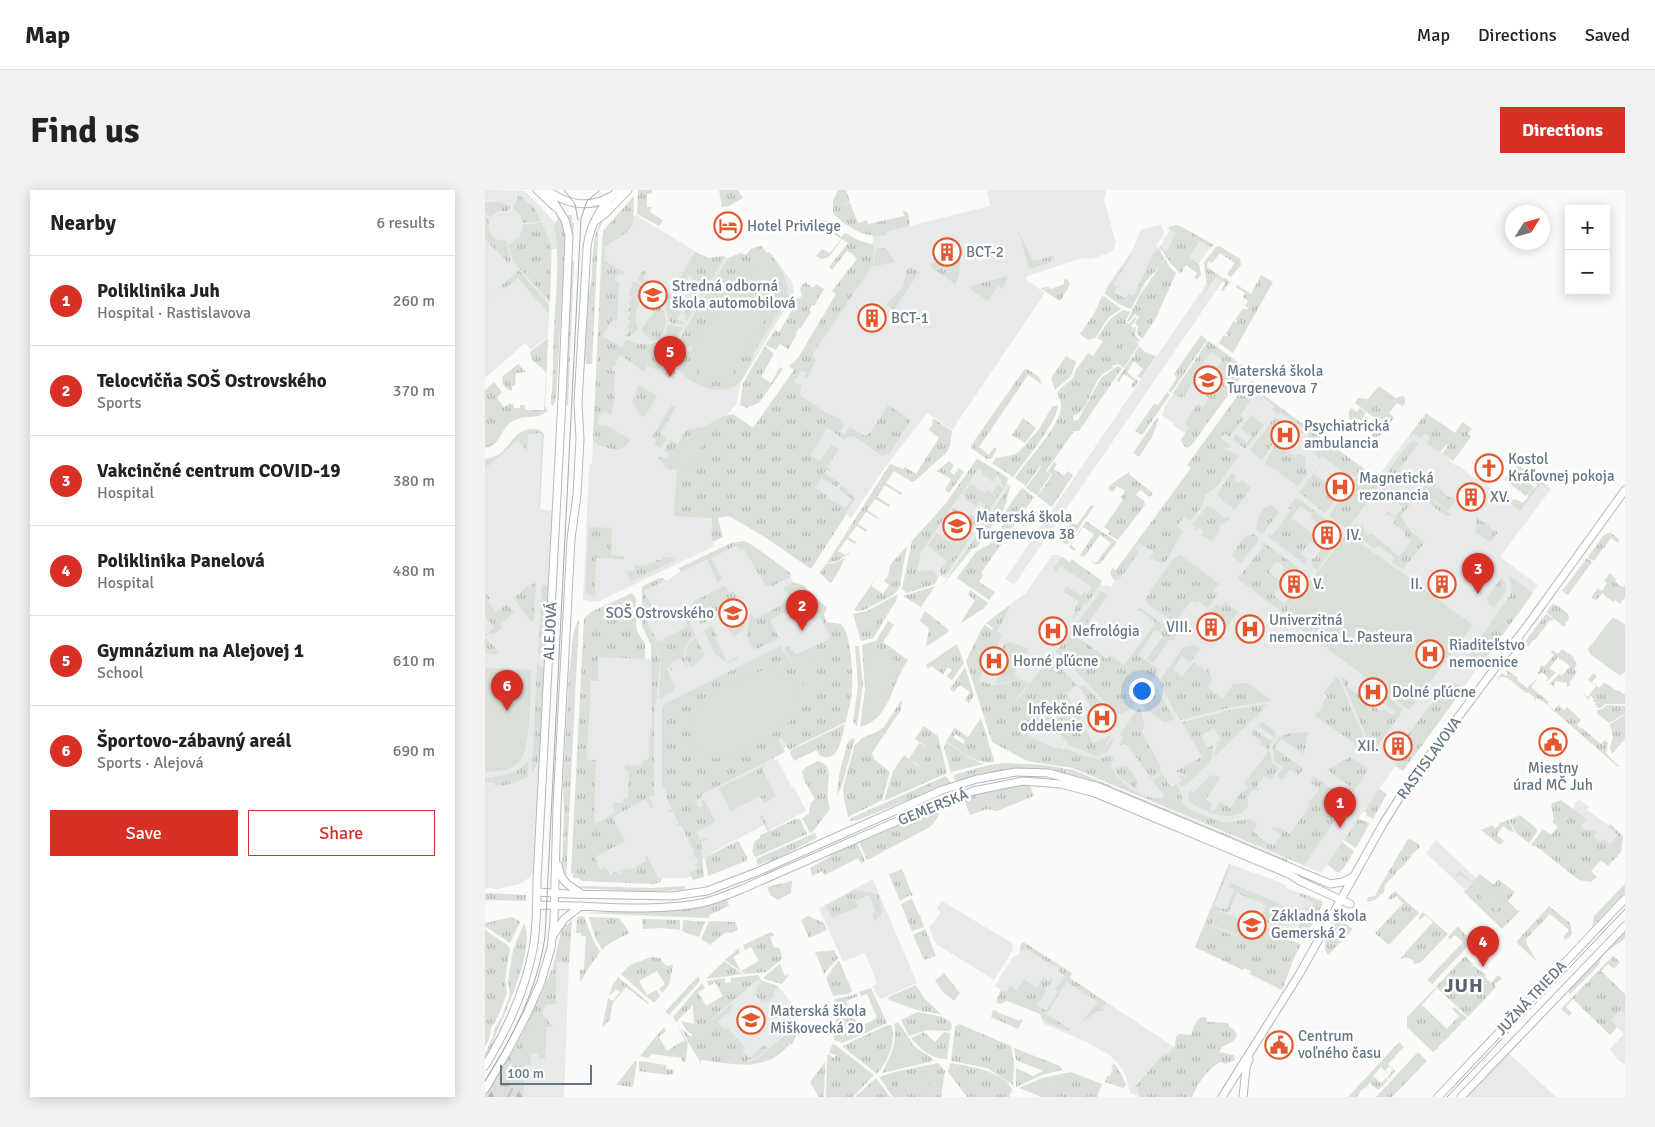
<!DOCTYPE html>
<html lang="en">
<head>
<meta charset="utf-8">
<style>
  body { margin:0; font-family:Signika,sans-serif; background:#f2f2f2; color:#222 }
  .controls { position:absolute; right:15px; top:15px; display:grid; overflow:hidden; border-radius:0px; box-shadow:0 2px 12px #0003 }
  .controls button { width:45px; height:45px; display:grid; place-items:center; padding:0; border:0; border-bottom:1px solid #e0e0e0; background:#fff; color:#222; font:25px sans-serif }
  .compass { position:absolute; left:1020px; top:15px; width:45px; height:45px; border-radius:50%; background:#fff; box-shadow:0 2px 12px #0003; rotate:53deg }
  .scale { position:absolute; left:15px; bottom:12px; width:92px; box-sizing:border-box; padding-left:5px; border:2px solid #657683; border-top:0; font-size:14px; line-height:18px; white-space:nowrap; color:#657683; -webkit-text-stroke:4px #fff; paint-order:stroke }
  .you { position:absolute; left:656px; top:500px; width:18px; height:18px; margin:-12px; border:4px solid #fff; border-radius:50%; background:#1a73e8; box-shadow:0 0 0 8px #1a73e833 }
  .badge { display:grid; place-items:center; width:32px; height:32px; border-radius:50%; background:#d93025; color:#fff; font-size:16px; font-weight:700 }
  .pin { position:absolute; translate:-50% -41px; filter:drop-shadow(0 1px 2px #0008) }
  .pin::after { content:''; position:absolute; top:26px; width:18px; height:15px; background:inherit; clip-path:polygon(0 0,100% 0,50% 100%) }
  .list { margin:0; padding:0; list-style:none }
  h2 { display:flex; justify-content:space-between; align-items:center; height:65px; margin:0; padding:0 20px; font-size:21px }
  h2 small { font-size:16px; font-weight:400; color:#767676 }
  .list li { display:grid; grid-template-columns:32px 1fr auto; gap:15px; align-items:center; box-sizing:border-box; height:90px; padding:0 20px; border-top:1px solid #e0e0e0 }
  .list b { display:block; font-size:19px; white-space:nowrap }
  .list p { margin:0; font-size:16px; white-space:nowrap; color:#767676 }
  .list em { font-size:16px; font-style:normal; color:#767676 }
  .actions { display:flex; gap:10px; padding:15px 20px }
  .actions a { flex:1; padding:11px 0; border:1px solid #d93025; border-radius:0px; text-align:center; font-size:18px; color:#d93025 }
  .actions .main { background:#d93025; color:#fff }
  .map { position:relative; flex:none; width:1140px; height:907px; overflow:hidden; border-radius:0px }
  header { display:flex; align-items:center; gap:30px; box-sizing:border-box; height:70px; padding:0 25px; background:#fff; border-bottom:1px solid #e0e0e0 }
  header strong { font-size:24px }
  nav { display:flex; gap:28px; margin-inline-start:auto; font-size:18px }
  .intro { display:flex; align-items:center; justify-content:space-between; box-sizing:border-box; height:120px; padding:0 30px }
  h1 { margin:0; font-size:35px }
  .button { padding:12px 22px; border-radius:0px; background:#d93025; color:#fff; font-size:18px; font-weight:700 }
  main { display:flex; gap:30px; padding:0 30px }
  aside { flex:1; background:#fff; border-radius:0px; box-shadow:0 2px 12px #0003 }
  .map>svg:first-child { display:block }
  .built { fill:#e8e9e9 }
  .grass { fill:url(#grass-tufts) }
  .forest { fill:url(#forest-firs) }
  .green { fill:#dadfd7 }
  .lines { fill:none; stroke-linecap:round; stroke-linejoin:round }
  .stream { stroke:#bbc7cb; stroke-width:2 }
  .secondary-casing { stroke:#b3babf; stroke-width:9 }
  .secondary { stroke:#fff; stroke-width:7 }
  .tram { stroke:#a2aab0; stroke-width:1 }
  .labels { text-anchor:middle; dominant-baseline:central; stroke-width:5; stroke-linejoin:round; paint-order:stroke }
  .poi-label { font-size:15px; fill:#657683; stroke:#fff; text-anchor:start }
  .street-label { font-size:15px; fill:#657683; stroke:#fff }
  .district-label { font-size:20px; font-weight:bold; letter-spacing:1px; fill:#57646e; stroke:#fff }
</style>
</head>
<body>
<header>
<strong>Map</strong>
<nav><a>Map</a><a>Directions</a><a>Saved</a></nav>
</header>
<div class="intro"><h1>Find us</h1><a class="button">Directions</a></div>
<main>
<aside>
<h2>Nearby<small>6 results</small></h2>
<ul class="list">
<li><span class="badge">1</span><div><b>Poliklinika Juh</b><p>Hospital · Rastislavova</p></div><em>260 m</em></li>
<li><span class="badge">2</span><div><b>Telocvičňa SOŠ Ostrovského</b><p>Sports</p></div><em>370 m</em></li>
<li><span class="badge">3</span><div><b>Vakcinčné centrum COVID-19</b><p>Hospital</p></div><em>380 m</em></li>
<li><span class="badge">4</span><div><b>Poliklinika Panelová</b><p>Hospital</p></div><em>480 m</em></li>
<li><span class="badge">5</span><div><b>Gymnázium na Alejovej 1</b><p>School</p></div><em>610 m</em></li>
<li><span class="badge">6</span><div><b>Športovo-zábavný areál</b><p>Sports · Alejová</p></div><em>690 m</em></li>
</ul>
<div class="actions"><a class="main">Save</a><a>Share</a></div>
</aside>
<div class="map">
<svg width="1140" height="907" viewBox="0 0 1140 907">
  <defs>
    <pattern id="grass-tufts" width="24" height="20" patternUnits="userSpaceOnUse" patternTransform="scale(1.25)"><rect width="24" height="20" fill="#dadfd7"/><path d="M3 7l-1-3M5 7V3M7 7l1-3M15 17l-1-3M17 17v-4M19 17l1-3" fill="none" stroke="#b4b9b4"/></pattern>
    <pattern id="forest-firs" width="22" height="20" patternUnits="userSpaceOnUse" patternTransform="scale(1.25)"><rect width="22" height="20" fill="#dadfd7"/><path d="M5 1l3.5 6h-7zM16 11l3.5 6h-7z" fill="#b4b9b4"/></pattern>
  </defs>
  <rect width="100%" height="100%" fill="#fafaf8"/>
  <!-- built -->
  <path class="built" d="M0,0L40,1L70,32L72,59H67L63,147L46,160L40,153L0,188Z
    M504,0H621L619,10L631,53L628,60L621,64L606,69L601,68L591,70L543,86L540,89L560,103L467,240L442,223L399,279L366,328L310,288L293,203L320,172L388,54V43L400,42L505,16L502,2Z
    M151,25L226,71L238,66L243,68L256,63L261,65L267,58L276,56L282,63L285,62L305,89L308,95L309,104L256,192L251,215L244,222L231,238L226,347L229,356L115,411L105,412L98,409L104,279L105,274H107L117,46L119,40Z
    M676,34L679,42L678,47L671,55L674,58L685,39L696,45L685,64L675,59L677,63L643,116L620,99L647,61L656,40Z
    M715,51L726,57L713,74L704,68Z
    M728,84L738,91L529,395L520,389Z
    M724,151L758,176L706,246L692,238L688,235L689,233L677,226L680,216Z
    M766,196L892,288L938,227L966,248L955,262L970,275L974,276L990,289L992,288L996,293L1000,294L1034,320L1055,290L1066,299L1015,367L1053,395L918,581L910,576L836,683L510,545L487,481L505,444L526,414L541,403L567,365H574L611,391L619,396L621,394L626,397L630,392L628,389Z
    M58,243L54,318L71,322L53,674L45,687L35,694L13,699L0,698V279L39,244Z
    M490,272L523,291L522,293L526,296L461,388L457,386L425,396L429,362Z
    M251,353L267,356L303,382L309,393H314L319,396L338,425L348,447L349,533L299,558L288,565L290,570L292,569L307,598L309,597L321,621L285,640L281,634L230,661L215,671L216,683L201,688L110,689L107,647L110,570L102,569L106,491H113V466L167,469V452L158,434L159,401L179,391H182L194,382Z
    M1094,609L1104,617L1102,620L1122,634L1138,648L1098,689L1066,646L1090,616L1089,614Z
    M951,650L991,688L980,700L941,663Z
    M744,674L792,691L802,696L801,698L831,709L808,749V751L814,754L797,800L765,784L766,781L759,778L758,780L710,757Z
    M388,689L432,793L396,809L393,807L387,796L392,793L380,763L358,772L334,718Z
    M457,711L527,753L528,760L509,790L451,754L444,736L447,735L456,722L452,719Z
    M538,752L587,783L585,788L692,859L655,906L645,903L641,886L632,872L626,866L602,852L557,833L560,827L510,796L528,767L534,764Z
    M72,772L84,773L79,907H38L40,874L46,863H55L60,869L62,837H67L57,825L61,815L71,814Z
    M273,786L278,791L292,795L307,813L301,818L313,832L302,857L288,869L266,875L216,870L220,831Z
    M1135,820L1140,825V872L1139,874L1132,869L1125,859L1139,844L1125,830Z
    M1020,860L1071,907H976Z"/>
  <!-- grass -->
  <path class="grass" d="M154,0H167V3L162,4V17H167L165,22L178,30L174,36L152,24L153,2Z
    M234,0H253L258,8L244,16L237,17Z
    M353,0H361L365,12L358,14L365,13L373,33L382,30L383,34L419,26L418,21H420C425,23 425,31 424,36L401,42V45C381,49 361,37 348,23V11Z
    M34,5L50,19L56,31L38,33L35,25L28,18Z
    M149,6C148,43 151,36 120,57V71L139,82L138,85L134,83L129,90L134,93L132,131L128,129L117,146L137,157L141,150C160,157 180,158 183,134L184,136L186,135L185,133L190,136L196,137L197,139C186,158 184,163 191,184L183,187L163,175L159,181L135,165L130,172L132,174L131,176L129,175L126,180L130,182L129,216L127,217V225L120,221L114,225L113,233L117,236L119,234L144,249V252C141,255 139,258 134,259C127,260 112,256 108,250L118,41Z
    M0,12H13L26,16L23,21H13L6,27L0,24Z
    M83,25H87V33H89L87,71H89L83,215H80L88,45Z
    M0,26L4,29C1,42 8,51 21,51L26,71L23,73L0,49Z
    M74,27L80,41V57L71,208L68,216L66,214C68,189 68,165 69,140C70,105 76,70 69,35Z
    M336,30L337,33V30L346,32L343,36L356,47L360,43L375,51L389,55L388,75L327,165L331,170L322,188H319L322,183L317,180L309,192L314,195L317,193L315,203L316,206L343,224C349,225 357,229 359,235L355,242L359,245L365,237L380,246L384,244L403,215L426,230L404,264L397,266L369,246L362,247L360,250L341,237L339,244L325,265L335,271L346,254L354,259L342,277L346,280L344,282L341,280L339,283L355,293L352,297L336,288L330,298L343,306L342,308L361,318L367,309L354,299L357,295L370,309L360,324L361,325L326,379L280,347L244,326L233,328L238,347L228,352L226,347L227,328L189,326L192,280L182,279L173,267L183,268L184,264L179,260L185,250L193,254L201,240L218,237L239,226L248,224L268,238L309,180L304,176L313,168L351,104L347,101L372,69L368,65V64L362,61L347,80L344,77L363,53L357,49L344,67L336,69L331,66L337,59L345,63L356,49L337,34L334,38L330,35Z
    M116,31L117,33L113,41V49L107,174H101C98,155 99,131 102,112C103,105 105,99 106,92C109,70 105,51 116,31Z
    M57,33L66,55L65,112L28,71L24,55L35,46L38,35Z
    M691,35L697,37L729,55L725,57L715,51L704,68L714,74L716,85L712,90L709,87L712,83L701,75L696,83C686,76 681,66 674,56H678L677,58L682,61L691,43L682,38Z
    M534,42L548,71L568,66L570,71L544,79Z
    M276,56L282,63L284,62C295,77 305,90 302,109L268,164C269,169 266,173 263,178C260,185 255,194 248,197C230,205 205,194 194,180C195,173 199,164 206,161L207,156L200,158L193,170L191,171L189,164L191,155L243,68L256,63L261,65L267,58Z
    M734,56L755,69L756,75L746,87L742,84L750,73L735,63L727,73L723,71L722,77L739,89L740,87L745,92L738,101H736L740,93L731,86L711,116L722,97L719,73L730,58Z
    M399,58L402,59L409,72L391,76L389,75L390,59Z
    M673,59L679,67L676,75L661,91L646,119L636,115L620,104V102L645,66L646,67L628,94L632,97L629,102L639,108L644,104L649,106L667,66Z
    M210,62L224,68L238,66L240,67L220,100L214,97L216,94L207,89L208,87L204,85L196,98L191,95Z
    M473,67L475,69L474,85L470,94L446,77V74L449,72Z
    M680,69L685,78L691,83L671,128L657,149L652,143L653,136L650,133L654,127L650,124L644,132L642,131L655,105Z
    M425,77L434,82L409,120L401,114L418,97L421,80Z
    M34,80L64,115V124L33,88L19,99L16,96L0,111Z
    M158,80L161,82L158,88L190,107L195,102L187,115L199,123L202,119L207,122L202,131L199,130L201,125L196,122L192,129L200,134H190L184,131L180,117L175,109L152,90Z
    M776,85L788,92L748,163L734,153L739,145L742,147L743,145L741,143L749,131L752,133L753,131L750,129L759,118L762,120L763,118L760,116L763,111L758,107L760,103L751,97L752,95L766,104Z
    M522,86V90L517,99L513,96L503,111L485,99L486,96Z
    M579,89L583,90L585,95L575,111L555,98L563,97L566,99L579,94Z
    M148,91L156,95L159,106C151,116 148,127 153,139L144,147L141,146L145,139L142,137L146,131L142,129L146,123L143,121L146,115L143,113L147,107L144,105Z
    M320,92L328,98L331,94L339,99L329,116L327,115L324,120L326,122L316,138H314L311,143L312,144L301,163L303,159L295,154L291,160L280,155L290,140L294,142L308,119L306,113L317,106L315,98Z
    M170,106C180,118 185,133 176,148L167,151L156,140L169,122L167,120L165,122L161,107Z
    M617,106L620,107L636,119L624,127L610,148L603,150L595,144L610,122Z
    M638,120L645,122L640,132L644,134L650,127L652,128L646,136L649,138L651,136L650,145L655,151L652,152L645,148L629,171L632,173L631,175H627V177H629C625,180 619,182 616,186C606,196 603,222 588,226L589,231L593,230L616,188L633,176L637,178L594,241H589L561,281L555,276L541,296L530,288C542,270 573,239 576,218C577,213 574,208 572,203L576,198L588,188L591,180L603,163L608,166L618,151L612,148L625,129Z
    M716,145L722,150L686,203L683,201L692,188L689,184Z
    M63,148L60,216L63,221C52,230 37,224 25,233C14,242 16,255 0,258V200L9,192L17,202L12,208L19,217L24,214H28L29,218H35V215H40V220H59L61,183C56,174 46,174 45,162Z
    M723,151L762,179L706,256L702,258L698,255L696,250L704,237L700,233L713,214L718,217L724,208L709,197L711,194L721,192L737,170L726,162L706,190L708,192L699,207H694L688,203Z
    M280,156L289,164L276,187L286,193L295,177L298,179L274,213L262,218L255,215L258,193Z
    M654,156L660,162L671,166L656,189L652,186L658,179L649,171L642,182L650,189L654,190L649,198L646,196L649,191L639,184L634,192L632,190L648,166H650L649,164Z
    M581,166L591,172L586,186L570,200L566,188Z
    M33,174L41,182L31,183L30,196H27V201C20,199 17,193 17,187Z
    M542,179L554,187L557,194L543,185L494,257L504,265L509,257L512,259L507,268L502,269L486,258L487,254L539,180Z
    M769,190L766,196L894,290L874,285L866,288L837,266L835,268L823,259L822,247L825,242L821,240L818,243L807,245L801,241L797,246L794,244L777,270L765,260L790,227L801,234L800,240L805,234L815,241L818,238L794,222L793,224L803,234L787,219L790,216L778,208L775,211L779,206L773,202L755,225L759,228L744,247L740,243L736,248L746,256L744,258L740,257V260L754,265L733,295L720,305L717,316L705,331L699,327L692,336L698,341L681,371L677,373L664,368L669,362L654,353L650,359L654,362L634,390L632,389L630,391L625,384L627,378L631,380L706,278L702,275L761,194Z
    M154,195L172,206L160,226L157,227L147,213L151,200Z
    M682,202L685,205L657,245L650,241L669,214L673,215Z
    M918,206L920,208V213L918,216L912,213L904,223L909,228L904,234L898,229L887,226L870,213L873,208L883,209L902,224L912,210L910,208Z
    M187,215L191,217L175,244L182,248L175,258L169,254L171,250L167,247Z
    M573,215C572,233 539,272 528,287L507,273L511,268L527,265L534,262L554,239L567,217Z
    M866,218L872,222L875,218L881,223L876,230L884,236L890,228L897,230L903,235L898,232L893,239L898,243L893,247H886L890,241L886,239L883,243L880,241L883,236L874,229L870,234C863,229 862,225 866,218Z
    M941,223L970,243L978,232L987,239L983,244L986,247L968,271L957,264L963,255L962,254L955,262L942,253L945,247L940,243L936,248L929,244L924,246Z
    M766,225L779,235L761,258H759L748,249L751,244L762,253L766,247L756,238Z
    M538,228L551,238L540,253L527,245Z
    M672,228L674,229L667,247L654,267L648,263Z
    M449,229L467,241L465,256L462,262L430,291H429L427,292L409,281L401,293L417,303L416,305L400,295L392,307L405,315L404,317L390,309L382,320L394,328L393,329L381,322L373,334L382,340L381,342L372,336L363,347L371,352L370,354L362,349L353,361L361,365L364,362V364L352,371L342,373L405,274L418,279L420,277L431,284L454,248L444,240L448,233L447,230Z
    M47,239L55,240L59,244L55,318L54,316L57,243L43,244L42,261L33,250L0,279V269C27,266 23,240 47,239Z
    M928,251L934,253L914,280L927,289L923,294L919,292L918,294L906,285L905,286L903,281L924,253Z
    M791,254L810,267L814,263L820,267L822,285L813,296L780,273Z
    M493,269L523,288L520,296L516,294V290L512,286L507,292L497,284L498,282L493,279L436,362L432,380L434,382C443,380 449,378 453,388L450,394L422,403L417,399L427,351L461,313L491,270Z
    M464,271L469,275L465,282L469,285L474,278L479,282L464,303L460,300L466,289L452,281Z
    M569,272L572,274L569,279L579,286L583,281L588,285L567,317L552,306L559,297L560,298V296L567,284L563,281Z
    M1029,272L1061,295L1060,297L1056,294L1035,321L1021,310L1023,307L1029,310L1031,309L1037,313L1042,309L1044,303L1052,295L1030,279L1032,275Z
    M836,274L829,285L851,299L855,304L840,323L814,302Z
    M644,282L645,285L668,303L665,307L655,300L651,305L659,311L660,315L633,350L623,344L625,341L619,337L638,310L636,307L640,301L632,296L628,302L623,299L625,295Z
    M747,283L751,286L749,290L754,293L757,290L766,298L748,322V318L739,312L732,304Z
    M875,286L897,292L864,337L861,338L845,327V324L869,289Z
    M944,291L951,296L945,295L940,299C948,296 956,296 960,305L971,310L963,321L951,311L946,309L967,325L965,326H961L931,304V300L946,308L938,303L939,301L936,302Z
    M486,294L500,303L503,300L507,303L512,295L519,298L502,323L498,320L500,317L499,314L495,311L491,316L480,309L481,307L478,305Z
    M526,294L519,319L492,357L487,359L456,397Z
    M899,295L906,302L909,299L908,302L925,314L916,326L925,341L940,352L918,379L907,372L909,367L894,356L888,358L867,342L871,333L873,337L877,334L880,339L879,344L883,346L885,343L914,366L923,357L922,356L926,350L920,346L921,344L914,337L908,334L911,329L903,324L902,326L901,325L902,321L910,327L918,317L898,302L897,299Z
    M537,298L549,307L496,383L498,385L494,392L510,402L504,410L472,388L491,362L505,354L513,344L518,334L521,320Z
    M810,309L815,310L843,331L839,337L826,328L827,324L815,316L806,328L832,347L830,353H824L816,364L823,369L820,374L783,347L784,344L787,346L806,320L803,318Z
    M606,315L609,316L582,355L576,351V348L586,333L592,335Z
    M786,315L794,322L779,342L776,343L771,339C772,330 776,317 786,315Z
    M722,316L732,321L740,328L743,326L746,328L739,334L737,333L734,338L736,339L727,351L716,345L718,341L713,337L711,340L709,339L710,337L707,335Z
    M469,318L483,328L486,325L490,328L495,321L501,325L490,341L487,339L488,336L477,330L478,326L476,325L475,326L472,325L467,331L473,336L476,332L484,337L483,340L488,344L461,384L456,386L455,379L461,373V370L443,356L452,343L466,353L468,349L473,353L478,345L483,349L486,344L477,336L473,341L463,334L464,332L461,330Z
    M991,326L996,331L1001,333V336L1004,335L1006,339L1013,342L1005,352L991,342Z
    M601,331L632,352L615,374H609L606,370L611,373L626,353L615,345L599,367L595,365L609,344L598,337L586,355L591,359L589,361L584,357Z
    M104,337L127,338L126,365L139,366L138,369L111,368L110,405L112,406L104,405L100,402Z
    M1123,343H1126L1135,350L1133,353L1126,348L1109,371L1103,367L1118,346Z
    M767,344L773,347V351L756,373L747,366C753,356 755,348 767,344Z
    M845,347L853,351L855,349L832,380L827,376L826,371L828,368L829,369Z
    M259,351L266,354L304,382L306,384L305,387L287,396H281L259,359H254L252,355L226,368L237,389L233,393L222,369L196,382L194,378L246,353Z
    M779,353L814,378L810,385L806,382L804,385L797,380L799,377L793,371L788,375L784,382L798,393L789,405L799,414L813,396L818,400L801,422H797L752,388L753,385L755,386L779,356L776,354Z
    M422,356L414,399L408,405L379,420L371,421L369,420L392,386L386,396L398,404L404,395L399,391L403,386L405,375Z
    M695,365L737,396L734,395L729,401L733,404L722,418L713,411L711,413L707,410L694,427L697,430L693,435L663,414L660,409L688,369Z
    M178,367H191L189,371L145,392L142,381H150V375L163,376L164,373H170L171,370H177Z
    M362,367L357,372L358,373L347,392L345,393L335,383L341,374L352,372Z
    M577,367L585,372L586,369L617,391L602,414L600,413L588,430L587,429L593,411L579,402L581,396L596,406L599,402L602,404L606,397L576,376L571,382L568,379Z
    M1102,368L1107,372L1083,405L1077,401Z
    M1125,383L1131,390L1130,392L1137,397L1140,395V407L1135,414L1130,410L1128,412L1117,403L1112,410L1106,408L1113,398L1117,401L1122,393L1119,391Z
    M1023,385L1048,403L992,480L986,476L984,477L979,472L1025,405L1027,397Z
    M174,388H178L181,391H179L159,401L171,423L163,427L162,430L175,471L172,509L169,517V605L164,607L168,617L166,618L161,609L127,627L140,651L110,667L115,680L120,677L125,686L131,681L135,685L137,684L135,680L143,678L145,680L161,671L160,667L162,666L173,688H177L176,692L168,694L98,691L93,688H88V683H86L99,428L106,422L147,403L151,408V435L152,441L160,454V469L113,467V491H106L102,569L111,570L109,635L131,622L128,617V613H138V608H143L144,581L140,580V575L156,576L157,571L163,569L164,565L165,538H167L166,455L157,436V398L158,396Z
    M1016,388L1020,392L1021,401L1009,418L1003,414L1002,408Z
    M308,392L319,396L342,418L339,425L342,432L356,434C367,445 369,492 366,508C365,516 362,524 361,532L304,560L297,548L293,550L300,562L216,605L217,607L210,611L214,618L218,616L216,611L219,610L223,617H224L226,620L225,621L230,632L211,642L215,650L222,647L223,649L216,653L219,687L208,690L204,680L207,682L213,678L210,675L214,672L211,666L207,668V666L210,664L196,635L192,637L191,635L194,633L188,621L184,623L183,621L187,619L181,607L182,599L177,598V518L180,514L295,456L309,476L321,500L331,496L314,469L307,472L299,458L303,456L305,461L308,460L311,465L346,448L328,412L325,413L300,403L299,398Z
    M51,393L49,431H45L29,408L44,395Z
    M57,395H64L61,457L59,461L53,464Z
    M450,396L436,417L418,406Z
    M237,397H241L244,403L249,401L254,411L222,426L224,431L215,434L207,416L208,412Z
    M485,400L503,413L499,418L475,434L490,410L483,405Z
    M616,401L623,405L593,447L622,469L625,465L639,475L668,437L670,432L653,419H657L679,435L674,442L670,440L653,465L675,480L645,520L635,524L630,523L591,481L571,462Z
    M0,402L5,408L2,411L11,422L22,414L29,422L15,435L17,438L7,445L5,443L0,447L14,462L11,464L0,463V445L9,437L0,427Z
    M413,404L411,411L388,448L376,451L368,424L382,421Z
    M740,412L753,422L742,437L724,423L732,414L736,417Z
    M300,413L304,420L286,429V433L294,448L269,460C260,446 261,438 266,423L270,429Z
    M526,414L512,442L517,444L507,467L502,465L494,491L510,495L536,490L544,493L530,511L531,512L566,466H568L579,475L576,479L592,495L586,498V500L582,502L583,506L608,553L627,545L620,554L622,555L629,546V548C626,559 622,565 611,566L582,554L583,551L578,549V546L545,533L541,545L572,559L573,558L579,560L580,558C594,564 609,573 624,565L629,567L626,576C633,594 659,611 678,608V604L667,590L677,584L686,597L691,594L696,604L698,614L705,620L740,633L765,629L772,634L769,641C773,647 781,653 789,655L796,645L787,639L788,636L793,639L794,637L805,644L825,615L823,614L834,599L825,592L829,586L858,606L861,603L866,607L819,675L588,578L542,571L507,552L481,471L497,438L500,435L507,440L508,438L501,433Z
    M1068,414L1073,416L1083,424L1084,429L1080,433L1081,434L1079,437L1061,422Z
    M193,418L198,419L210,445C195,460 200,461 202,478L195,468L185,474L188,480L187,481L184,477L181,478L190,497V500L174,509L176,471L164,436L173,452L203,436L195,420L170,433L169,430Z
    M440,421L464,440L462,443L441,457L444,438L435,431Z
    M262,423L259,439L249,447L240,435Z
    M1061,424L1069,429L1067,431L1065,430L1050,450L1049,449L1043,457L1038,454Z
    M94,429L81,687H80L77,679L79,622L78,596L84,482C88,465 85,444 94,429Z
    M403,431L409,435L398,452L423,470C406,493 406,529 375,537L380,500L377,455L391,451Z
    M681,435L693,444L688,451L685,449L668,473L662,469L678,446L675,443Z
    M227,436L232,446L230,448L242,472L253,467V469L243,473L230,464L219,441Z
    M211,447L220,465L207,477C196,469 201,454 211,447Z
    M525,452L544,459L542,464L537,463L529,486L536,489L510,494L518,470L513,468L519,454Z
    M472,454L479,473L467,490L461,486L463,485L467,480L463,477L459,482V485L446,476L443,479L441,475Z
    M708,455L716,459L705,472L697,466L688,479L697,487L709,472L720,480L722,478H726L723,482L727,486L726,488L727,490L723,497L738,509L748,494L762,493L787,511L747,517L695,530L676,497L675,490L698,458Z
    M370,456H374V458L378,494L372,537L368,531L373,497Z
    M1077,459L1089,467L1088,468L1092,474L1089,479L1092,482L1084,493L1088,497L1085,495L1082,497V493L1070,491L1069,496L1064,494L1074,484L1077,486L1085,476L1073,467L1065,477V479L1071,483L1061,492L1063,488L1057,482L1054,485L1053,483L1056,475L1059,477L1069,465L1066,462L1067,460L1073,464Z
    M52,473L60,480L56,562L53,572L47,583Z
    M480,477L489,505L484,513L480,510L485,502L475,495L469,502L465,499Z
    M1020,479L1033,488L1032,490L1042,498L1051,489L1052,490L1046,497L1064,512L1062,514L1069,520L1076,512L1074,516L1079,520L1082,517L1096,530L1092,535L1096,539L1097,538L1116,554L1120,550L1123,553L1121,563L1130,573L1135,576L1133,577L1059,512L1052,508L1049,512L1050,508L1044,503H1041L1023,488L1016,487L1011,491L1017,483L1021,486L1023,483Z
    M1108,483L1112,486L1107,492L1114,498L1119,492L1132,501L1133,500L1140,505V514H1120L1116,518H1112L1113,516L1110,515L1111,512H1108L1109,509L1107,508V506H1105L1104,510L1097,503L1103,507L1111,496L1103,490Z
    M855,485L864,492L862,496L896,522L898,519L908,525L911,522L900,514L902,511L900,509L902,506L917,518L916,523L888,562Z
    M851,487H853L885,561H881L830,526L831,522L833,523L839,515L837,513L842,507L839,503Z
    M968,492L979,498L918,581L910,575L912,573L905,568L910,564L916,567L927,552L921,547L962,494Z
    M599,495L622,518L624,522L622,523L620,520L608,526L607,524L609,523L595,497Z
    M669,497L672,499L688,527V530L679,532L659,518L658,512Z
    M417,509L416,520L387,563L389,569L405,582L397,610L363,627L359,609L358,598L370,555L377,548L392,542L399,537Z
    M784,514L729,567L732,553L736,550L729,538L716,546L723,558L728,555L726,571L700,596H695L694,593L697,591L693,584L700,587L701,586L694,582L692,583L691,581L717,567L698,534V532L745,520Z
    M1122,515L1140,516V524L1124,533L1112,523V520L1117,519Z
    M653,519L656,520L660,538L657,540V543L676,577L674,578L676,582L666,588L643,556L639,554L635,555L638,547L635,544Z
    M1140,525V549L1127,564L1125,558L1128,546L1125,534Z
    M496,528L509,570L508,572C491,575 474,560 461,551L467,542L470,545L468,547L478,554L480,550L467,542L470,538L483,547Z
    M777,532L790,541L791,545L784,557L787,573L794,578L786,590L779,586L771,597L775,600C762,598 763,608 763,617C747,635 723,622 706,613L703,608L705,600L708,603L726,585L736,587L721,609L726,614H728L725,619L728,622L736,611L737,613L745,618L757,601L759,602L763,597L759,594L783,562L777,555H775L776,551L768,545L767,542L769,539L786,551L789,547L773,536Z
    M360,534C356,548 355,573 335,566L332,560L309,571L305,563L306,560Z
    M439,536L453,546L462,583L399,611L408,581L419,565L433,576L442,557L430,549Z
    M823,542L819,564L796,549L789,558L819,579L814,585L805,579L797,590L792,586L798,577L790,571L787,557L794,547L806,543Z
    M370,548L356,598L352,605L354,585L362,554L365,550Z
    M461,552L485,568L499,574L466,582L459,558Z
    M865,567L883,579L868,603L863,600L865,596L842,580Z
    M43,571V586C33,593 23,595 10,596L9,592L0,593V588C16,586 32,585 43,571Z
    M333,571C348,576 343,586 343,598C342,605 343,612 345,619L329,640L326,643L324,641L317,628L324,624L326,612L330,609L319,590L317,581L321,577Z
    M520,573L559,575L588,580L803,670L802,672L594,587C548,576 515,577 471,592L468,585L504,575Z
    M279,575L280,577L277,579L291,606L279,613L275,606L282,602L271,580Z
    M642,576L652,590L651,594L652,600L634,587L629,578Z
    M461,586L466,593L373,630L365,631L366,628Z
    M532,595H545L549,606L512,621L502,619L485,625L478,608L494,603Z
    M894,599L902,604L888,629L881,625L882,623L879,621Z
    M1076,610L1101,629L1096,637L1101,641L1103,639L1106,641L1108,640L1111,642L1109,647L1115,652L1119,649L1124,653V655L1133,645L1123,636L1125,634L1138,646L1136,662L1123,676L1116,670L1106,681L1112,687L1106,692L1094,690L1052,657L1046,655L1058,639L1066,645L1073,637L1067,632L1069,630L1066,614Z
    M453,617L455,618C455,625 450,632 445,637L382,670L374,652Z
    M277,625L285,640L283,642L310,629H315L322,644L271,667L269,666L267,661L270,651L275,648V645L283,642L275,626Z
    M1035,625L1052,639V642L1044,653L1032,644L1024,630Z
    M873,629L885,633L871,658L859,650Z
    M1023,630L1030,643L1027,641L1026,642L1018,636L1012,645L1019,651L1015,655L996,640L1008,635L1009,638L1014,636L1013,634Z
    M330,643L332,648L293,668L273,675L271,670L273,668Z
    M925,649L934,654L935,657L926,665V667L924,668V670H922V672H920V675L911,682V684L902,692V694H900L899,702L890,710L884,712L882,710L883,707L890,706L897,692L900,689V687L904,683L903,681L909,674L908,672H910V670L913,666V664L915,663V661L917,660L922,650Z
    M252,651L254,652L262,667L261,671L223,686L220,669L221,667Z
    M857,652L869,661L859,678L853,683L842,674Z
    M372,653L380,671L376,673L373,668L340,685L337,681L327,686L325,678L346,666V664Z
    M744,674L746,675L729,715L741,720L749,700L744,698L746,693L808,720L801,736L798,734L796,738L775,729L781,715L752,703L743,723L733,720L726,736L752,747L759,731L762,729L808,749V751L816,755L809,768L797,800L765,784L766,781L759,778L758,780L710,757Z
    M417,679L428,706L425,705L415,711L404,684Z
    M975,681L987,692L995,684L1009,695L1013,689L1030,702L1023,711L1033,721L1036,720L1017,739L979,702L987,693L975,684L972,688L971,685Z
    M307,691L306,703L293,710L285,705L282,697Z
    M1140,694V703L1107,737L1109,726Z
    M94,696L168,698L201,696L198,700L162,702L93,698Z
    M369,700L393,704L398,720L395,727L389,731L387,723L391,721L384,705L371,711L373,717L347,728L342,719V715Z
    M910,701L934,723L904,755L890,743L918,713L911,706L906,710L903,708Z
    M0,703L41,705V711L0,710Z
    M816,703L837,711L838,714L820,748L810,744L813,741L812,740L821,717L826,719L828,712L815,706Z
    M242,709L244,716L226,724L223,728L95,723L193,720L221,715Z
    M426,709H427L434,725L436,724L435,726L439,737L427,741L416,714Z
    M1064,716L1085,733L1087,744L1081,750L1078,747L1084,740L1065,724L1041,749L1042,754L1052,772L1031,752Z
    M938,722L963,744L935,773L928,774L929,772C923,766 920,766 913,771L948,732L940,725L935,730L933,728Z
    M99,726L109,752L115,762L102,780L95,793V780H99L101,746H96V743H91L92,727Z
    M323,726L339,733L342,740L324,748L316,730Z
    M27,727L35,732L25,753L0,736V733Z
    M104,727L134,728L145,743L124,753L117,760L110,747Z
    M853,728L868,739L843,765C834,753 847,739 853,728Z
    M87,729L84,773L72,772L71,814L61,815L57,824L68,837H62L55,829L17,892L10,890L38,842L68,777L77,737L79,733L82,735Z
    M157,729L195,730V740L176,738L158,739Z
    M198,730L220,732L214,747L197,741Z
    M224,731L250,732L253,740L246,743L241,742L225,755L216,749Z
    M39,733C50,758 24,813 14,837C9,848 6,860 0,870V863L8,847L9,840L17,826L25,804L23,791L28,760Z
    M973,736L983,748L985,747V754L947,794L942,790L978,752L970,745L965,750L963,747Z
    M440,739L443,747L445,746L444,749L451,766L439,770L428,745Z
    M0,740L24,756L25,759L20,790L22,803L14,824L6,838L4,849L0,857Z
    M1140,740V748C1131,758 1118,758 1114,775L1085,804L1083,801Z
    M286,742L289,745L285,747L289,758L294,757L297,765L296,766L298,768L281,782L260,784L240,770L254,758L255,763L248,767L256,781L274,771L266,757L260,760L258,755Z
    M538,752L587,783L585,788L621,812L617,818L618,821H613L596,833L613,812L582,792L561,824L585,839L584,841L558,831L555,824L522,811L515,814L511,812L516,799L521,803L525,796L532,800L539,789L552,798L558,787L564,791L565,789L568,790L560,800L561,801L552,815L561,821L573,802L570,799L573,794H575L580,786L573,781L575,777L572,775L570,777L540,758L536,761L535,757Z
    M349,760L353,768L339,784L330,762Z
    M980,766L988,774L986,777L989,776L1001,785L1000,787L1006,793L1013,785L1017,789L1009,794L1011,797L983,827L951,797Z
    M1128,766L1135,772L1129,779L1123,774L1116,781L1140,804V825L1135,820L1126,830L1132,837L1125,845L1088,809L1081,817L1087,823L1084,826L1076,819Z
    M166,767L175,768L181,776L188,775L184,795L177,803L174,799L180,794L172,781L154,791L162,805L172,800L175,806L169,813L136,784L145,775Z
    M239,771L258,784L221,789Z
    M353,771L355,772L367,801L363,804L348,806L341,788Z
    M295,774L300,786L305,784L297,794L279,789V787Z
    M459,783L475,803L469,811L459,803L450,791Z
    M273,785L275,788L226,829L227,830L248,813L246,820L233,832L240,840L243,838L251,847L246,852L252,848L260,858L257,860L265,868L278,856L284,857L271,868L262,870L263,872L272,869L306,840L311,830L316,834L307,855L305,853C283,883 248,874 216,870V874L196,839L201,842L205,847L208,845L202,841L196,831L209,834L208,815L191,832L188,827L217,793L220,798L213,802L221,816L238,806L230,792L224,796L222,791L240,788V793L246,792V788Z
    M213,786L215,791L184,825L180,822Z
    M133,787L164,813L163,814L141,797L128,813L125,827L126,829L117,838L122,814L123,812L122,811L123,808L128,811L135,802L131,799L128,803L124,805L129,792H130Z
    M276,790L293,797L288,802L290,805L282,813L280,811L277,813L270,804L272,802L271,800Z
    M431,795L439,808L456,824L435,821L404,810L403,807Z
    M386,798L402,833L358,853L349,850L351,828L349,809L365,806L372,803L373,807H371L361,811L373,836L378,835L392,828L382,804L376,806L374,802Z
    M950,798L951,799L937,815L962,839L974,826L967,819L969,817L982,828L975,833L976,834L967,843H966L965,846L953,857L954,858L949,861V863L922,837V827Z
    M512,819V822L535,831L536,829L538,830L533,839L506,827L508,820L511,821Z
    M433,822L458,827L466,832L467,839L463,841L442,840L424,846L416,830Z
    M718,827H721L722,832L743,833L744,837L748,839L752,845C750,852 743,854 737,857L734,862L749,865L750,870L740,874L735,872C723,879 712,894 707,907H654L653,897H650L677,866L684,862L690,856L691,846L694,844L706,845C709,838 709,830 718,827Z
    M413,832L430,857L447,868L448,871L397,883C405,866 413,853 409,834Z
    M474,834L526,856L529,874L528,895L502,878L466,871L470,837Z
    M192,835L203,853L200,873L197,871V868L166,864L164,868L163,867L162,868L155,866L179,837L181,841L174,847L182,861L196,852L200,851Z
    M403,835H406L407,837C411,853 402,872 392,884L357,856Z
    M439,842L450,852L459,842L465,843L462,869C447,869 436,860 426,848Z
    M914,852L919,857L911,865L908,863L911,866L903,874L910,881L904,889L902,888L908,880L904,876L900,881L896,877L888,886L896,893L901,888L903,891L893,900L885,893L880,898L876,900L872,907H863Z
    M349,854L389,885L368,907H341L342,866L343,864L349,868L351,865L344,863L347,855Z
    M529,858L575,876L577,880L557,885L531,897V878L548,886L558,881L531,870Z
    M933,862L942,871L907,907H891Z
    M150,871H152L148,897L131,895Z
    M154,871L181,875V879L189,880L188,884L183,885L154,881Z
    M340,872L339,907H334L325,892Z
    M453,873L460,881L456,907H408L394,887L410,882Z
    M465,873C483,876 520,881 527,900L524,907H482L463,882Z
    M629,873L636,884L641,895L638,898L620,892L622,886H625L628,878L626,877Z
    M586,882L617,894L612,907H557L534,898L557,888Z
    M391,888L405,907H370Z"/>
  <!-- forest -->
  <path class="forest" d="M10,890L39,898L38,907H0V904Z"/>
  <!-- green -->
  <path class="green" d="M269,76C289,78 298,95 290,113L248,183C227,200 207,184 206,160L249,85L259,78Z
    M645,148L654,154L639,178L629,171Z
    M894,196L913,210L902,224L883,209Z
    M206,243L220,251L203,280L188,272Z
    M556,277L566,284L552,305L541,298Z
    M1026,280L1049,297L1041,306L1019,289Z
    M567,290H570L578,296L564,315L555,307Z
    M862,343L988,435L924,520L799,426Z
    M1127,428L1132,429L1140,435V482L1136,485L1131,483L1105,464L1103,459Z
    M393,458L415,474L394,523L384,531L379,532L377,526L381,493L379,461Z
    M323,464L337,492L331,495L330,497H327L321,500L307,472Z
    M0,478L46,480C45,500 47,562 33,573C24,581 11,581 0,582Z
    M284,479C295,481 306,485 311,496C325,528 295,539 273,551C263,556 253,564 242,567C216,574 196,543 208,520C210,517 212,514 215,511C225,502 271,480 284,479Z
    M434,553L442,557L444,563L435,576L424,569Z
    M271,580L282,603L246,621L234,598Z
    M1001,693L1021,711L1011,721L992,703Z
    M733,719L735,722L759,731L753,745L727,735Z
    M134,740L138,745L117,758L111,748L116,742Z
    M55,829L62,836L60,869H54V863H47L45,875H40L39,898L17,892L53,831Z
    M413,853C424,853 433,855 436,867L428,875L407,879L404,870L410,855Z
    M441,882L446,898L417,906L412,890Z
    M566,887L578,892L573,904L555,897L554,891Z"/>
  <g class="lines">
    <!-- stream -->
    <path class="stream" d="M23,907L27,899"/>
    <!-- secondary casing -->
    <g class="secondary-casing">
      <path id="secondary" d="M52,0L70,17
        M66,3C84,15 105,18 124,7
        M112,30L121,23L143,0
        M73,675C75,691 84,696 97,704
        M52,702L83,704L188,706L222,701L272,682L457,600L492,589L531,582L563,583L614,597L845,694L858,692L868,687
        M51,715C106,715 163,723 217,713C231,710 244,704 257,699L442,618L488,601L538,591L576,594L610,603L804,684L815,691L865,714
        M69,744L79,729L96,716
        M0,876C22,840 40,801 48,759C52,737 52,713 52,690L77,209L84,46L80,30L61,0
        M0,899L22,862L42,824L56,792L66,758L69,731L72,616L86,349L92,305L95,249L93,212L102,58C104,36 117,13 134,0
        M737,907L815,783L898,634L925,591L1047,429L1140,300
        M758,907L761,878L764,869
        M953,907L1140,709
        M976,907L1140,736"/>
    </g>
    <!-- secondary -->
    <use href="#secondary" class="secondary"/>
    <!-- tram -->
    <path class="tram" d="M79,0L90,14L93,30
      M0,891C28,846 52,800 60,747L96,28L102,11L114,1
      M962,907L1140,719"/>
  </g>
  <!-- icons -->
  <defs>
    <g id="hotel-ring" transform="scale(1.4375)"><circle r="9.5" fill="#fff" stroke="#e4572e" stroke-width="1.5"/><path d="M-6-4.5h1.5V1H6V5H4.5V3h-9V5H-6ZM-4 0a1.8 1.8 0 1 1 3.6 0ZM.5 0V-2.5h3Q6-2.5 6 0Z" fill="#e4572e"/></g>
    <g id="building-ring" transform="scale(1.4375)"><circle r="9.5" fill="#fff" stroke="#e4572e" stroke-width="1.5"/><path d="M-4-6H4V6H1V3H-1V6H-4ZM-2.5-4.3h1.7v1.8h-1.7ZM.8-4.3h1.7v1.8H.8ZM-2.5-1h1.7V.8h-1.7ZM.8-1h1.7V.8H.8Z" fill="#e4572e"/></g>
    <g id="school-ring" transform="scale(1.4375)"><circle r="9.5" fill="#fff" stroke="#e4572e" stroke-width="1.5"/><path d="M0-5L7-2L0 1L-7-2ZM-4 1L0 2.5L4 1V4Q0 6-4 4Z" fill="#e4572e"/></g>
    <g id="hospital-ring" transform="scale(1.4375)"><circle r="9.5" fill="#fff" stroke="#e4572e" stroke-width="1.5"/><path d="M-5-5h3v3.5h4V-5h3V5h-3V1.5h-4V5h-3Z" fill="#e4572e"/></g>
    <g id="church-ring" transform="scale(1.4375)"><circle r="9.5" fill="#fff" stroke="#e4572e" stroke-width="1.5"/><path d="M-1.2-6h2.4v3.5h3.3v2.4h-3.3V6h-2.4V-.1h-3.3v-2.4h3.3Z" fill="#e4572e"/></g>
    <g id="civic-ring" transform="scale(1.4375)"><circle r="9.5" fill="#fff" stroke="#e4572e" stroke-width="1.5"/><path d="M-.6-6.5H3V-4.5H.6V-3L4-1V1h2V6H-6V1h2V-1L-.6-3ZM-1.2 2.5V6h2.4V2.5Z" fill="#e4572e"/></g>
  </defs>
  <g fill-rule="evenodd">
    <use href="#hotel-ring" x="243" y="36"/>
    <use href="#building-ring" x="462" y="62"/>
    <use href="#school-ring" x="168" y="105"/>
    <use href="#building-ring" x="387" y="128"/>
    <use href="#school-ring" x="723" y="190"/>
    <use href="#hospital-ring" x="800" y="245"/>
    <use href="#church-ring" x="1004" y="278"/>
    <use href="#hospital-ring" x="855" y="297"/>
    <use href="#building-ring" x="986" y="307"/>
    <use href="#school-ring" x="472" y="336"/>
    <use href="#building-ring" x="842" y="345"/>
    <use href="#building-ring" x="809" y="394"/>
    <use href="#building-ring" x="957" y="394"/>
    <use href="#school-ring" x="248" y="423"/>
    <use href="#building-ring" x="726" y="437"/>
    <use href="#hospital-ring" x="765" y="439"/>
    <use href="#hospital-ring" x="568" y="441"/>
    <use href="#hospital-ring" x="945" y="464"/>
    <use href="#hospital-ring" x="509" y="471"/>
    <use href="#hospital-ring" x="888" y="502"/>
    <use href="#hospital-ring" x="617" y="528"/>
    <use href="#civic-ring" x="1068" y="552"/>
    <use href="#building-ring" x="913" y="556"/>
    <use href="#school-ring" x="767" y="735"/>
    <use href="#school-ring" x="266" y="830"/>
    <use href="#civic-ring" x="794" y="855"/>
  </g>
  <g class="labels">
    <!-- poi labels -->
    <g class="poi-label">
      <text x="262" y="36">Hotel Privilege</text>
      <text x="481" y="62">BCT-2</text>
      <text x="187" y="96">Stredná odborná<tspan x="187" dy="17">škola automobilová</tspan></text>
      <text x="406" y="128">BCT-1</text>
      <text x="742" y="181">Materská škola<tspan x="742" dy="17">Turgenevova 7</tspan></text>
      <text x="819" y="236">Psychiatrická<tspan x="819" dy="17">ambulancia</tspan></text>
      <text x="1023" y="269">Kostol<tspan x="1023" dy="17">Kráľovnej pokoja</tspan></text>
      <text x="874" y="288">Magnetická<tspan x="874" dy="17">rezonancia</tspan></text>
      <text x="1005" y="307">XV.</text>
      <text x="491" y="327">Materská škola<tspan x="491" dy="17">Turgenevova 38</tspan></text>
      <text x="861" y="345">IV.</text>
      <text x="828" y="394">V.</text>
      <text x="938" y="394" text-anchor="end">II.</text>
      <text x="229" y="423" text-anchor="end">SOŠ Ostrovského</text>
      <text x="784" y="430">Univerzitná<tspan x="784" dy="17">nemocnica L. Pasteura</tspan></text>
      <text x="707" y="437" text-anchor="end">VIII.</text>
      <text x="587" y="441">Nefrológia</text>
      <text x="964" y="455">Riaditeľstvo<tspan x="964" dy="17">nemocnice</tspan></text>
      <text x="528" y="471">Horné pľúcne</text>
      <text x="907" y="502">Dolné pľúcne</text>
      <text x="598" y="519" text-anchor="end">Infekčné<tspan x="598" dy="17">oddelenie</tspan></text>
      <text x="894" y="556" text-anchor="end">XII.</text>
      <text x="1068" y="578" text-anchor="middle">Miestny<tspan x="1068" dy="17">úrad MČ Juh</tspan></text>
      <text x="786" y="726">Základná škola<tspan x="786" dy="17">Gemerská 2</tspan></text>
      <text x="285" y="821">Materská škola<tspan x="285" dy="17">Miškovecká 20</tspan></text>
      <text x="813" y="846">Centrum<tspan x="813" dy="17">voľného času</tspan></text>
    </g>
    <!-- street labels -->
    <g class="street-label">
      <text transform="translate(65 441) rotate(-87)">ALEJOVÁ</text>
      <text transform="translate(944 568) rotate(-54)">RASTISLAVOVA</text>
      <text transform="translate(448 617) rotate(-22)">GEMERSKÁ</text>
      <text transform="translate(1046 808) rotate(-47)">JUŽNÁ TRIEDA</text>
    </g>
    <!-- district labels -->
    <g class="district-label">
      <text x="979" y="795">JUH</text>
    </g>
  </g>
</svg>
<div class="controls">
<button>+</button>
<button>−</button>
</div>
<svg class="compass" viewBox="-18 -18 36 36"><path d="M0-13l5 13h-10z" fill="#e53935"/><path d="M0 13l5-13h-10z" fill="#767676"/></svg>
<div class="scale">100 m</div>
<div class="you"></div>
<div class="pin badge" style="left:855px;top:638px">1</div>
<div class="pin badge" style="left:317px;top:441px">2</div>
<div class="pin badge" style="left:993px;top:404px">3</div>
<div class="pin badge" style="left:998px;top:777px">4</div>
<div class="pin badge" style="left:185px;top:187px">5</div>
<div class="pin badge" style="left:22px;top:521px">6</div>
</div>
</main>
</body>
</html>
